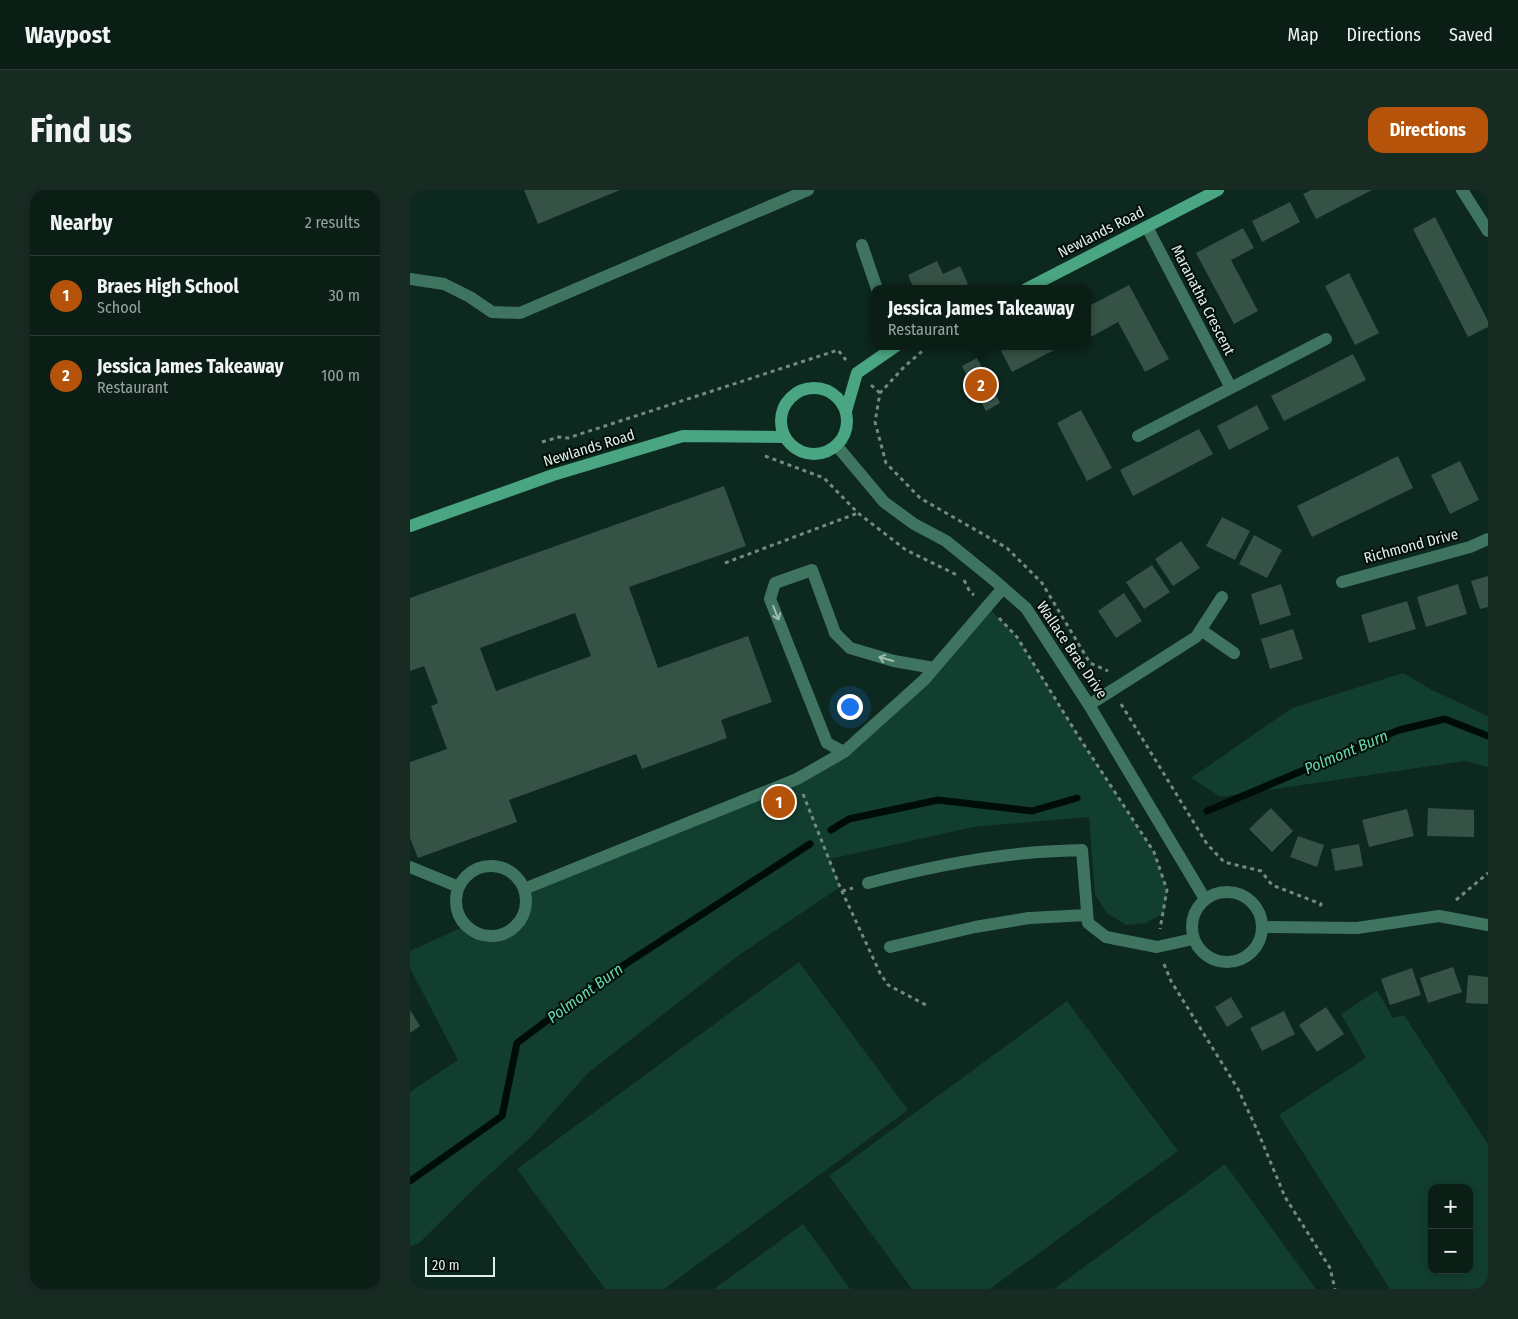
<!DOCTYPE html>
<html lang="en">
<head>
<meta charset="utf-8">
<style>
  body { margin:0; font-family:"Fira Sans Condensed",sans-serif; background:#182b23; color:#f1f3f6 }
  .controls { position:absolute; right:15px; bottom:15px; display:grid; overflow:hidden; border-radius:10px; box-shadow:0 2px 8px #0003 }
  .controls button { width:45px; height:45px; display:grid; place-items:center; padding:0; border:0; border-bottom:1px solid #2a3c35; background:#0a1e16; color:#f1f3f6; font:25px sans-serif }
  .scale { position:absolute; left:15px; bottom:12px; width:70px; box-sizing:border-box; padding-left:5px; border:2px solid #dfeee7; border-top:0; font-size:14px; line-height:18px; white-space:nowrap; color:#dfeee7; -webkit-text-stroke:4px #040e09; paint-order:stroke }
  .you { position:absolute; left:439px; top:516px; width:18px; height:18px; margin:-12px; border:4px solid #fff; border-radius:50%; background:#1a73e8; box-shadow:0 0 0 8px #1a73e833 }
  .badge { display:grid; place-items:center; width:32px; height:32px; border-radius:50%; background:#b45309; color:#fff; font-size:16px; font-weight:700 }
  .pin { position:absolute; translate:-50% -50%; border:2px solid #fff; box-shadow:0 1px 5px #0006 }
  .popup { position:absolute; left:461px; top:95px; width:220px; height:65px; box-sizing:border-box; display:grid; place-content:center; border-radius:10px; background:#0a1e16; filter:drop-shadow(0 1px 4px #0005); font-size:16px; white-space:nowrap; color:#99a2a1 }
  .popup b { font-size:19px; color:#f1f3f6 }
  .popup::after { content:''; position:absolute; left:50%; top:100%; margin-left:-10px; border:10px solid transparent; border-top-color:#0a1e16 }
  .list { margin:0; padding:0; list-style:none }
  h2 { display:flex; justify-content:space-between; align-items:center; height:65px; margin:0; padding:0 20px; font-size:21px }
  h2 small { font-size:16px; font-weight:400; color:#99a2a1 }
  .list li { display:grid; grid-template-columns:32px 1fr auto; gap:15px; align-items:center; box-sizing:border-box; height:80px; padding:0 20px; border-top:1px solid #2a3c35 }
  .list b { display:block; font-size:19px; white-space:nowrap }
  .list p { margin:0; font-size:16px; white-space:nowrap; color:#99a2a1 }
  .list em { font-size:16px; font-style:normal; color:#99a2a1 }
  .map { position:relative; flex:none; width:1078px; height:1099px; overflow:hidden; border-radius:15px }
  header { display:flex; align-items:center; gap:30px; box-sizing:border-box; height:70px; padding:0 25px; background:#0a1e16; border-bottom:1px solid #2a3c35 }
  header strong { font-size:24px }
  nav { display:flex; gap:28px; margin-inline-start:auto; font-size:18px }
  .intro { display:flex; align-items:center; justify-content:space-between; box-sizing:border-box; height:120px; padding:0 30px }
  h1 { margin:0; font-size:35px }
  .button { padding:12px 22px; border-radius:15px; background:#b45309; color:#fff; font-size:18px; font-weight:700 }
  main { display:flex; gap:30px; padding:0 30px }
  aside { flex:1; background:#0a1e16; border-radius:15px; box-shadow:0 2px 8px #0003 }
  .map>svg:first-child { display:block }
  .green { fill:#123e2f; fill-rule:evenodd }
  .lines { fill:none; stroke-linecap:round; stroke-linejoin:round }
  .stream { stroke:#000d06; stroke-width:7 }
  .building { fill:#365145; fill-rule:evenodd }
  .path { stroke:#748981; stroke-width:3; stroke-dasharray:4 4; stroke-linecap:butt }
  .lane { stroke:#3f7560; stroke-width:12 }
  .street { stroke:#3f7560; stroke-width:12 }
  .secondary { stroke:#4aa583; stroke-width:12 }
  .oneway { stroke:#9fbeb1 }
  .labels { text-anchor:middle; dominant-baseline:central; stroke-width:4; stroke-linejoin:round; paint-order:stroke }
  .street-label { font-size:15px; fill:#dfeee7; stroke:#040e09 }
  .water-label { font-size:16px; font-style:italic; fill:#68d7ad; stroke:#040e09 }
</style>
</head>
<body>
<header>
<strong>Waypost</strong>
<nav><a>Map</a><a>Directions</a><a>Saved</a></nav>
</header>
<div class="intro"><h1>Find us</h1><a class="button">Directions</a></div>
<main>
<aside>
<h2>Nearby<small>2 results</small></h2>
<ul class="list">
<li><span class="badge">1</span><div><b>Braes High School</b><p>School</p></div><em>30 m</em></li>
<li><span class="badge">2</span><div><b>Jessica James Takeaway</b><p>Restaurant</p></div><em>100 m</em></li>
</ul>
</aside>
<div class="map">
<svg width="1078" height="1099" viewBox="0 0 1078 1099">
  <rect width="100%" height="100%" fill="#0d281e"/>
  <!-- green -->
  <path class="green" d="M577,416L607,447L667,544L744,662L757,700L754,723L736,733L716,735L697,723L685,705L679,627L563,637L420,669L430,697L329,765L178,883L121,947L70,993L8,1054L0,1056V902L48,870L0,778V761L55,736C88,759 120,739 114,699L434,562L514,490Z
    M993,483L1022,500L1078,526V577L1055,571L811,607L781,588L882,518Z
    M389,772L498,920L254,1099H195L107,979Z
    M967,800L983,828L994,825L1078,954V1099H980L869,925L956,868L931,824ZM1022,998H1059V1080H1022Z
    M657,811L768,961L580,1099H502L419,986Z
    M815,974L906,1099H644Z
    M393,1034L440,1099H304Z"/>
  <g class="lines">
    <!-- stream -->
    <path class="stream" d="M797,621L989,540L1035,529L1078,546
      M421,640L439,629L528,610L622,621L667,608
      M0,991L92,926L107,853L194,788L400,654"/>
  </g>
  <!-- building -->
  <path class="building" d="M114,0H210L128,34Z
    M901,0H962L906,29L893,4Z
    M880,12L890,32L852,52L842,31Z
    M1025,27L1078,131V137L1058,147L1003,39Z
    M833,38L844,58L821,70L848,121L824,134L786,63Z
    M527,71L533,84L550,76L558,94L548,99H504L498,85Z
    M939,83L969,143L945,155L915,96Z
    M719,95L759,169L735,182L708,132L677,149V117Z
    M599,156H644L646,159L602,182L591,161Z
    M943,164L956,190L874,231L861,206Z
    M567,168L590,213L576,221L552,176Z
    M847,215L859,239L819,260L807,236Z
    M671,220L702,278L677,291L647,233Z
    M789,239L803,264L723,306L710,280Z
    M988,266L1003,298L902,347L887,316Z
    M1050,271L1069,310L1040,324L1021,285Z
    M314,296L336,356L219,397L248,478L338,446L362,512L311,530L317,548L232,579L226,564L99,610L107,632L8,668L0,648V572L37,559L21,516L28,513L14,476L0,481V408ZM165,423L181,466L86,501L70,458Z
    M812,327L840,341L825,370L796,356Z
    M844,345L872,360L857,388L829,374Z
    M771,351L790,378L763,396L745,369Z
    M742,375L760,402L734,419L716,392Z
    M1078,386V417L1070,419L1061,391Z
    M871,394L881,425L850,435L841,404Z
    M1048,394L1057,424L1016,437L1007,407Z
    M714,403L732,431L706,448L688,421Z
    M997,411L1006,439L959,453L951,425Z
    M883,439L893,469L860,479L851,449Z
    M861,618L883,641L862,662L839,639Z
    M1018,618L1064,620V647L1017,646Z
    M997,619L1004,646L959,657L952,630Z
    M888,646L914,655L907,677L880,667Z
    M949,654L953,676L925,681L921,659Z
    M1043,777L1052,802L1018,813L1010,788Z
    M1002,778L1011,805L980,815L971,789Z
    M1058,785L1078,787V814L1056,813Z
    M821,807L833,827L817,837L805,817Z
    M916,817L934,844L907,862L889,835Z
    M0,820L10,836L0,843Z
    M874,821L885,844L852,861L840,838Z"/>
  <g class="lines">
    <!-- path -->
    <path class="path" d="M518,156L494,177L470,203L465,232L476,273L510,308L597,358L632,393L680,473L698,481
      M461,195L470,203
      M132,252L149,247L158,248L428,160L436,170
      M355,266L414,288L448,323L496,360L547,385
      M315,373L448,323
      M554,390L560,402L564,405
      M589,428L607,447L667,544L744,662L757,700L750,739
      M711,514L797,654L814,672L851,681L862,695L911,714L909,720
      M393,604L430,697L470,783L478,795L516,815
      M432,701L443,698
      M1046,710L1078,683
      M754,774L761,791L828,899L848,942L875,1007L920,1078L925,1099"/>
    <!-- lane -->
    <path class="lane" d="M452,55L467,99
      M0,89L34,94L60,107L82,122L110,123L398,0
      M434,562L417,553L360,409L365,393L402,380L425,443L440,458L484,471L524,478
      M46 711a35 35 0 1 1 70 0a35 35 0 1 1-70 0Z
      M0,677L49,697
      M458,693C511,679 564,668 618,663C636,661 654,661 672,660L678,733L696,747L747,757L783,749
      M114,699L387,589L434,562L514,490L593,398
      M480,757L565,737L619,728L677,725"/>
    <!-- street -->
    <path class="street" d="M1052,0L1078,41
      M737,37L821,198
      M728,246L916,149
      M427,256L474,312L504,334L536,351L584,390L616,418L679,515L795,709
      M932,392L1060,357L1078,349
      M791,440L824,463
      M679,515L786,447L812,407
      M782 737a35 35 0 1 1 70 0a35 35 0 1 1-70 0Z
      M853,737L947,738L1029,726L1078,735"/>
    <!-- secondary -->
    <path class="secondary" d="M616,99L808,0
      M371 231a33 33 0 1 1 66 0a33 33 0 1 1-66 0Z
      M436,221L447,183L486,156
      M0,336L143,285L273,246L375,247"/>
  </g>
  <!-- one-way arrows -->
  <defs><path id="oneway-shaft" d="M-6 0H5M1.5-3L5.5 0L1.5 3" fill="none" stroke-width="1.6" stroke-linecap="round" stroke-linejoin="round" transform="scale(1.25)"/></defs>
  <g class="oneway">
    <use href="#oneway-shaft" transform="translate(366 423) rotate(68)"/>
    <use href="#oneway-shaft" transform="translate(476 469) rotate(-164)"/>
  </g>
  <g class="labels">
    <!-- street labels -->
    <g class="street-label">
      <text transform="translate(691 42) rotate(-27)">Newlands Road</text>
      <text transform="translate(793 110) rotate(63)">Maranatha Crescent</text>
      <text transform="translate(179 258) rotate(-17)">Newlands Road</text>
      <text transform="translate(1001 356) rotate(-15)">Richmond Drive</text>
      <text transform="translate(662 460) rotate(56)">Wallace Brae Drive</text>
    </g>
    <!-- water labels -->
    <g class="water-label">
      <text transform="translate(936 562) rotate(-23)">Polmont Burn</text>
      <text transform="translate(175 803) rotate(-36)">Polmont Burn</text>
    </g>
  </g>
</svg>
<div class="controls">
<button>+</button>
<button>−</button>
</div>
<div class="scale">20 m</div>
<div class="you"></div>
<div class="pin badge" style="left:369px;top:612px">1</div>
<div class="pin badge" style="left:571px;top:195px">2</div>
<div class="popup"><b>Jessica James Takeaway</b>Restaurant</div>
</div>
</main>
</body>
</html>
